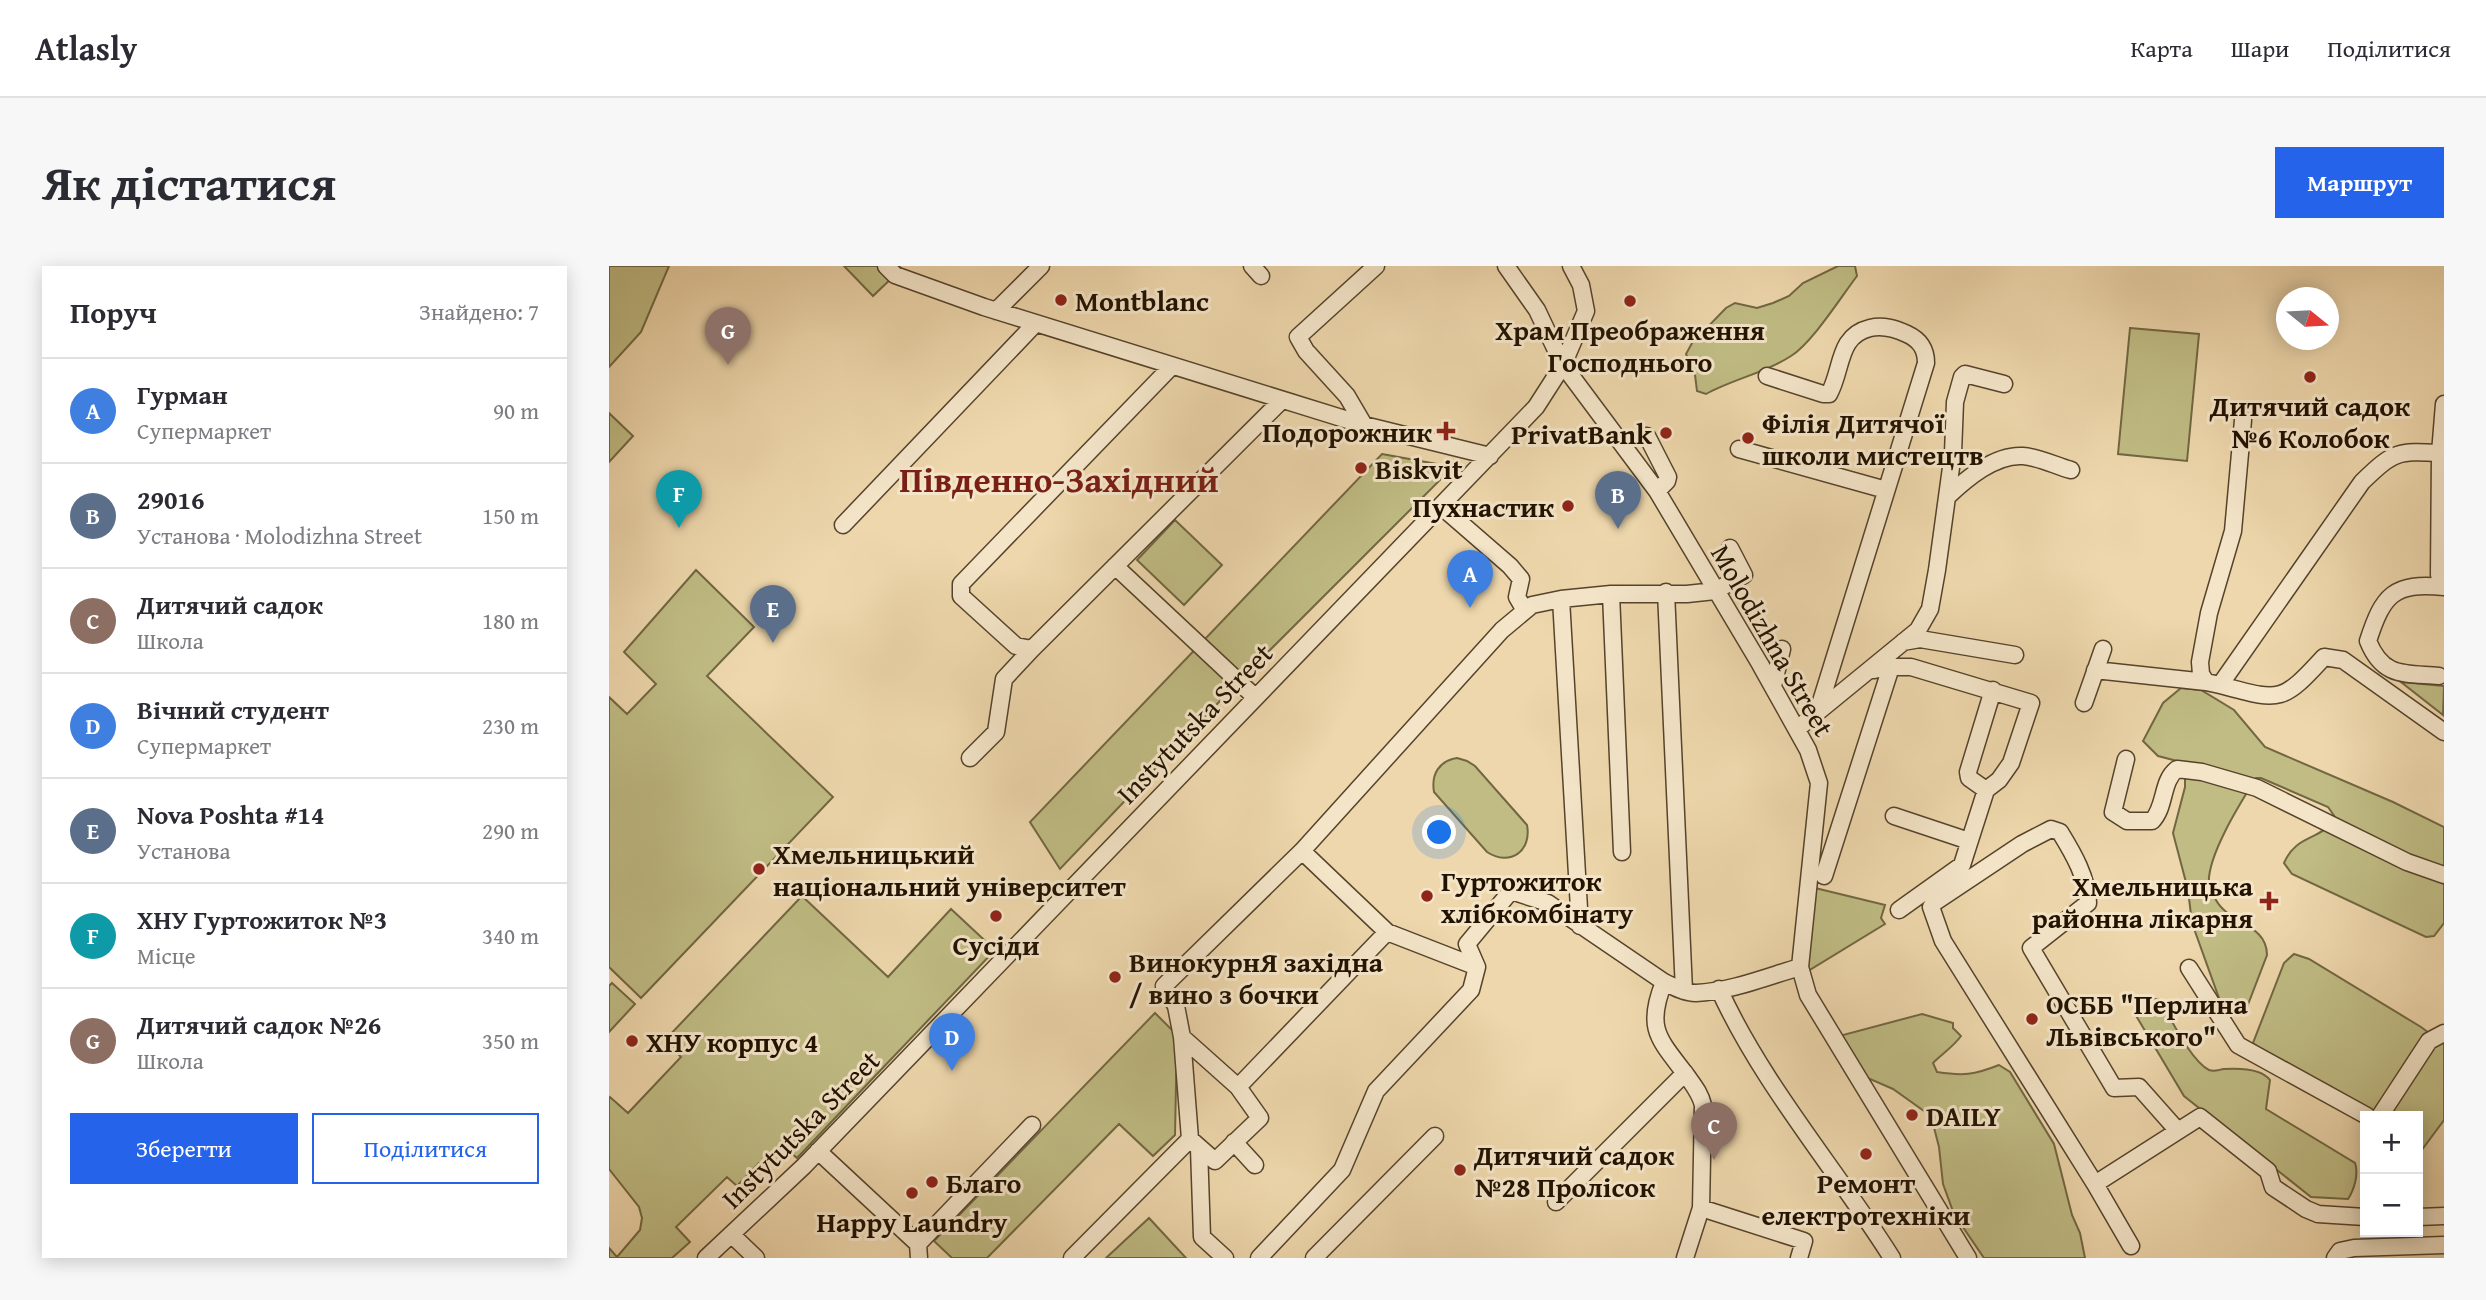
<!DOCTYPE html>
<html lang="uk">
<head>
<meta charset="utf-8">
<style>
  body { margin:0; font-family:"Gentium Book Plus",serif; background:#f7f7f7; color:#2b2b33 }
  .controls { position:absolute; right:21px; bottom:21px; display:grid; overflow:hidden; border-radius:0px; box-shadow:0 4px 18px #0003 }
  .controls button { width:63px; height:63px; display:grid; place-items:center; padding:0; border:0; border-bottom:2px solid #e1e1e2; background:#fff; color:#2b2b33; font:35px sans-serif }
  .compass { position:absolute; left:1667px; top:21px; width:63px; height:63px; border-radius:50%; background:#fff; box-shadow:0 4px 18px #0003; rotate:108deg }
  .you { position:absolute; left:831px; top:567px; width:24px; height:24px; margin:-18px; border:5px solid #fff; border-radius:50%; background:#1a73e8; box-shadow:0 0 0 10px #1a73e833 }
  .badge { display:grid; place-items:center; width:46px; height:46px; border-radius:50%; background:#2563eb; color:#fff; font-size:23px; font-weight:700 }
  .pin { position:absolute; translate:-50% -58px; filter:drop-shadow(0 2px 4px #0008) }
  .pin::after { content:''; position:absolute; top:37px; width:24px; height:21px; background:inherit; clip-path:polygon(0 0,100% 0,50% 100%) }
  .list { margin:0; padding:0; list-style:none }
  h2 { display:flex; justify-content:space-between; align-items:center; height:91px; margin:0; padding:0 28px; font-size:30px }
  h2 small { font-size:23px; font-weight:400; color:#7c7c81 }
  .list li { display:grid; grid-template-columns:46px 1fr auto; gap:21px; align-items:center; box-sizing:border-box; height:105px; padding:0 28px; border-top:2px solid #e1e1e2 }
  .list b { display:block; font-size:26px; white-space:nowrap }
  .list p { margin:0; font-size:23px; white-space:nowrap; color:#7c7c81 }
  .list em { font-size:23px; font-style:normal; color:#7c7c81 }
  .actions { display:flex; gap:14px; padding:21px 28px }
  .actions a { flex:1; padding:16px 0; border:2px solid #2563eb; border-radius:0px; text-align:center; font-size:24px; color:#2563eb }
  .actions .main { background:#2563eb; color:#fff }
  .map { position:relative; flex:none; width:1835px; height:992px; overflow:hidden; border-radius:0px }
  header { display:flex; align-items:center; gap:42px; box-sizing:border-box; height:98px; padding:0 35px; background:#fff; border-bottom:2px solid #e1e1e2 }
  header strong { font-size:33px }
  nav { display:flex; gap:38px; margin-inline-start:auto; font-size:24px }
  .intro { display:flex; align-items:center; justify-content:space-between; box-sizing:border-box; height:168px; padding:0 42px }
  h1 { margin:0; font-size:49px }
  .button { padding:18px 32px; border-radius:0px; background:#2563eb; color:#fff; font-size:24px; font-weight:700 }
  main { display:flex; gap:42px; padding:0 42px }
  aside { flex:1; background:#fff; border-radius:0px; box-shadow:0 4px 18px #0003 }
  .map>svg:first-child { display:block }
  .green { fill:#c0bc84; stroke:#716742; stroke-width:2 }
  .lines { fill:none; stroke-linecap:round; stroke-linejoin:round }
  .minor-casing { stroke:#55432b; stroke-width:19 }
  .minor { stroke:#f4e5c9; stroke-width:16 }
  .poi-dot { fill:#8f2418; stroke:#f4e5c9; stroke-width:2.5 }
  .labels { text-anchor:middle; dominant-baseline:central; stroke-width:6; stroke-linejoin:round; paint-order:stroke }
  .poi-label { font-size:28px; font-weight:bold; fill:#221200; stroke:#f4e5c9; text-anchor:start }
  .street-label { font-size:28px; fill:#221200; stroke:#f4e5c9 }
  .district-label { font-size:35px; font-weight:bold; fill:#7a1f14; stroke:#f4e5c9 }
</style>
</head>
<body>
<header>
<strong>Atlasly</strong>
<nav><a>Карта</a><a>Шари</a><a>Поділитися</a></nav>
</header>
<div class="intro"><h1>Як дістатися</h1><a class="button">Маршрут</a></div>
<main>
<aside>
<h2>Поруч<small>Знайдено: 7</small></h2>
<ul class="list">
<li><span class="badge" style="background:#3f7fe0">A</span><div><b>Гурман</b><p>Супермаркет</p></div><em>90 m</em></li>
<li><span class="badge" style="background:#5c6f8a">B</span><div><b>29016</b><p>Установа · Molodizhna Street</p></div><em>150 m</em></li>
<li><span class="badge" style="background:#8d6e63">C</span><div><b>Дитячий садок</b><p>Школа</p></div><em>180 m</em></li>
<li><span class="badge" style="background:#3f7fe0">D</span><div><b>Вічний студент</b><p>Супермаркет</p></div><em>230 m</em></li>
<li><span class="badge" style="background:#5c6f8a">E</span><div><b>Nova Poshta #14</b><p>Установа</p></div><em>290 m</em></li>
<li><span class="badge" style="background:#0f9aa8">F</span><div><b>ХНУ Гуртожиток №3</b><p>Місце</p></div><em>340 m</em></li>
<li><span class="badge" style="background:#8d6e63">G</span><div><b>Дитячий садок №26</b><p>Школа</p></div><em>350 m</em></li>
</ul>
<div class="actions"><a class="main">Зберегти</a><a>Поділитися</a></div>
</aside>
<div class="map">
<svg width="1835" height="992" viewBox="0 0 1835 992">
  <rect width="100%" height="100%" fill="#eed7ac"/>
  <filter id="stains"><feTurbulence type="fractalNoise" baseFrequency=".00286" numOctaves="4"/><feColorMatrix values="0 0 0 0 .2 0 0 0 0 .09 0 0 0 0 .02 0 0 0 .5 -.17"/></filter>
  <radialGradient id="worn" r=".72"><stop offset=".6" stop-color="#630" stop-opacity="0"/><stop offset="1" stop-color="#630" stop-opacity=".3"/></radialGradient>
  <!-- green -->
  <path class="green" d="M0,0H60L32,66L0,101Z
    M235,0H291L286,9L264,30Z
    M1229,0H1246L1248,10C1232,31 1203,77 1182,90C1156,107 1124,113 1097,128L1088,125L1086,109L1077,88L1083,77L1117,42L1126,37L1148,42L1164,37L1180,30L1194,17Z
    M1521,62L1590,68L1578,195L1509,188Z
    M0,147L24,170L0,196Z
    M773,188L844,201L629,416L451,603L421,556Z
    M566,254L613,299L575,339L528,294Z
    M87,304L145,361L98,410L224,531L32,732L0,701V431L18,448L47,418L15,386Z
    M1792,416L1835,420L1834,449Z
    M1572,422L1592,424L1625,444L1656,481L1784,536L1835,561V657L1825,670L1817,671L1683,608L1675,597C1688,567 1712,576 1726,551L1719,541L1652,512H1647C1632,536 1597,591 1600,619C1600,624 1604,629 1607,634C1620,658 1658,658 1658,689L1635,749L1615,746L1583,657L1579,624L1564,567L1576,521V497L1549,490L1534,475L1554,437Z
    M848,492L858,495L866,500L918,559C923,585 901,601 878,586L825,526C822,508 830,495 848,492Z
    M1202,621L1276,639L1272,652L1276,658L1194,708Z
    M193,630L279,711L342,643L386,684L188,892L181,886L168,899L150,897L128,920L118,911L67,961L81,976L63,992H0V982L8,991L31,964L33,952L30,941L0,903V833L1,831L19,847L72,791L56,774Z
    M1685,688L1700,693L1812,761L1835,778V854L1809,889V850H1769L1653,785L1644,777L1675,697Z
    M3,717L26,738L0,766V720Z
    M1544,733H1550C1562,752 1581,794 1600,804C1605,806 1609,804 1615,803C1630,802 1652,802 1661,814L1657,843L1746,897C1750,908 1745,924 1739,933L1702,931L1575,830L1526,748L1532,736Z
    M546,747L568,769L566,869L544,890L510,858L378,992H343L325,975Z
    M1313,748L1344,757V762L1352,770C1344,781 1334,787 1324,797L1328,806C1354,810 1365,809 1390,799L1401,806L1445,878L1463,949L1471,967L1476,992H1375L1345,948L1334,918L1330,881L1322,850L1284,823L1254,810L1231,782L1234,769Z
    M540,952L577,992H497Z"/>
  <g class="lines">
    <!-- minor casing -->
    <g class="minor-casing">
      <path id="minor" d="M277,0L286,9L375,41L755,159L881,190
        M643,0L652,10
        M897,0L928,44L954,99L1048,225L1151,398L1199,484L1210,517L1191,701L1199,729L1359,992
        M387,45L432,0
        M563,100L352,318V330L407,380L423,383L673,134
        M1158,110L1214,128H1220C1234,103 1228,70 1261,62C1274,59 1285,62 1298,68C1311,74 1317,83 1317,97L1209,445
        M1835,138L1831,187L1830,309L1835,314
        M1634,154L1624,265L1600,347L1591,396L1592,408L1597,416L1611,419L1753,216C1785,185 1788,185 1831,187
        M755,159L738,130L697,85L689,71L767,0
        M1038,170L1059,211L1058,215L1048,225
        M1130,183L1277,224
        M1338,231C1357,213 1386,188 1414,190C1430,191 1447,200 1462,204
        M833,241L901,300L912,313L908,331L915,343
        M234,259L427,57
        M506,300L646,431
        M1057,326L1075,725
        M1002,328L1013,586
        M952,333L971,660
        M1294,376L1311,373L1406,389
        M1265,404L1279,401H1302L1422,437L1402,497L1390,514L1377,524L1353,599L1290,644
        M1486,404L1597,416
        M1830,410C1795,407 1774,412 1759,375C1774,329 1784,316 1835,321
        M1611,419C1671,435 1672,438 1715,391L1734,394L1835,466
        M1164,420L1173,383
        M1475,437L1494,383
        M1188,463L1309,364L1321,343L1328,304L1344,187L1346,136L1353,111L1356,108L1395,118
        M361,492L387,466L395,413L423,383
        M1517,493L1504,546L1518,555H1543C1557,541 1552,515 1568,503L1593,506L1648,522L1798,596L1835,609
        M1377,524L1360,512L1359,506L1384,424
        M1285,550L1360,575
        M693,585L778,666L629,821L573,771L567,740L555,720L693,585L893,364L923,339L952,333L1002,328H1078L1106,325L1135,309L1121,282
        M1215,610L1282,401
        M778,666L868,701
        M1580,702L1629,779L1758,850
        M1055,716C1036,763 1050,773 1078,810C1085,820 1091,827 1094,839L1092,942
        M1110,723C1153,818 1227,903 1283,992
        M1771,850L1820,775L1835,767
        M1569,865L1486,918L1334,675L1322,641L1326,636L1413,578L1442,563L1451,566C1464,587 1479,613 1479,637L1422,682L1505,822L1530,821L1569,865L1591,851L1659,905L1664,921L1697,943L1709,948L1756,951
        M581,873L606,895L651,852L629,821
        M625,876L646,899
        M590,882L593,971L616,992
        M209,885L309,978L310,992
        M1486,918L1522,980
        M947,936L1076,807
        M1809,951L1835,950
        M123,969L147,992
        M309,978L423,859
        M97,992L195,900L927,141L954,99L977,45L972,19L962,0
        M463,992L581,873L573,771
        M650,992L733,904L767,825L862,724L868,701L858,678L902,625L939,637L1055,716C1065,721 1076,727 1087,727C1120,726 1160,710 1191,701
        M705,992L826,870
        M1076,992L1092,942L1195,975L1190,992
        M1726,992L1731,985L1745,982L1835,979"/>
    </g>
    <!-- minor -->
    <use href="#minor" class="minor"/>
  </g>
  <!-- markers -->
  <g class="poi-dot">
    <circle cx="452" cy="34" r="7"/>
    <circle cx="1021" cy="35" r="7"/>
    <circle cx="1701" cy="111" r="7"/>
    <path d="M833.5 154.5h7v7h7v7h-7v7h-7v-7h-7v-7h7z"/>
    <circle cx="1057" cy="167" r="7"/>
    <circle cx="1139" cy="172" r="7"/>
    <circle cx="752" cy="202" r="7"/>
    <circle cx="959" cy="240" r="7"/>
    <circle cx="150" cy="603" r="7"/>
    <circle cx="818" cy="630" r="7"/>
    <path d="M1656.5 624.5h7v7h7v7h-7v7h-7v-7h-7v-7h7z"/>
    <circle cx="387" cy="650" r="7"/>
    <circle cx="506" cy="711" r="7"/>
    <circle cx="1423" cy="753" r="7"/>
    <circle cx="23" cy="775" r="7"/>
    <circle cx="1303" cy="849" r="7"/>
    <circle cx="1257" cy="888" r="7"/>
    <circle cx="851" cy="904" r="7"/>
    <circle cx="323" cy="916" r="7"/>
    <circle cx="303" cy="927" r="7"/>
  </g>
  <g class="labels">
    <!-- poi labels -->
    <g class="poi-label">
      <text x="466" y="34">Montblanc</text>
      <text x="1021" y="63" text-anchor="middle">Храм Преображення<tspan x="1021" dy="32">Господнього</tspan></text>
      <text x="1701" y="139" text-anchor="middle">Дитячий садок<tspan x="1701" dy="32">№6 Колобок</tspan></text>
      <text x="1153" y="156">Філія Дитячої<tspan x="1153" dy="32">школи мистецтв</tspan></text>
      <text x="823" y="165" text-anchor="end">Подорожник</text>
      <text x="1043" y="167" text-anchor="end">PrivatBank</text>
      <text x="766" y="202">Biskvit</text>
      <text x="945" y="240" text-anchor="end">Пухнастик</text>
      <text x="164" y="587">Хмельницький<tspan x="164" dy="32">національний університет</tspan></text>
      <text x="832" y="614">Гуртожиток<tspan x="832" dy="32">хлібкомбінату</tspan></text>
      <text x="1644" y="619" text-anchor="end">Хмельницька<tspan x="1644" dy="32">районна лікарня</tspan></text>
      <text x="387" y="678" text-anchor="middle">Сусіди</text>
      <text x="520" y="695">ВинокурнЯ західна<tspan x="520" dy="32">/ вино з бочки</tspan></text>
      <text x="1437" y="737">ОСББ "Перлина<tspan x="1437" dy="32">Львівського"</tspan></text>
      <text x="37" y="775">ХНУ корпус 4</text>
      <text x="1317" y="849">DAILY</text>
      <text x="865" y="888">Дитячий садок<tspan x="865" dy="32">№28 Пролісок</tspan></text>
      <text x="337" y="916">Благо</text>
      <text x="1257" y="916" text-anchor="middle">Ремонт<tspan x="1257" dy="32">електротехніки</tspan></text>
      <text x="303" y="955" text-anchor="middle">Happy Laundry</text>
    </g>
    <!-- street labels -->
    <g class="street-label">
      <text transform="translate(1164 374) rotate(60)">Molodizhna Street</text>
      <text transform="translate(585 457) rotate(-46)">Instytutska Street</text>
      <text transform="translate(191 863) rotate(-45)">Instytutska Street</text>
    </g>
    <!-- district labels -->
    <g class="district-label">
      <text x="450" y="213">Південно-Західний</text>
    </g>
  </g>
  <rect width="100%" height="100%" filter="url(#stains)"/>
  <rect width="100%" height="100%" fill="url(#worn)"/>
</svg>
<div class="controls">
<button>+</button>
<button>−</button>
</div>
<svg class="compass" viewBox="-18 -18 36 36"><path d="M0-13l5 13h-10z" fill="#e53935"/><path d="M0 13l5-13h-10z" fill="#7c7c81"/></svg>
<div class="you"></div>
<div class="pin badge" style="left:861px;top:342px;background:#3f7fe0">A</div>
<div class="pin badge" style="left:1009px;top:263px;background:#5c6f8a">B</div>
<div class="pin badge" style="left:1105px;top:894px;background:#8d6e63">C</div>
<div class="pin badge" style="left:343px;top:805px;background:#3f7fe0">D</div>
<div class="pin badge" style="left:164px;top:377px;background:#5c6f8a">E</div>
<div class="pin badge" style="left:70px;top:262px;background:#0f9aa8">F</div>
<div class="pin badge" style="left:119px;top:99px;background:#8d6e63">G</div>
</div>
</main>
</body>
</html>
